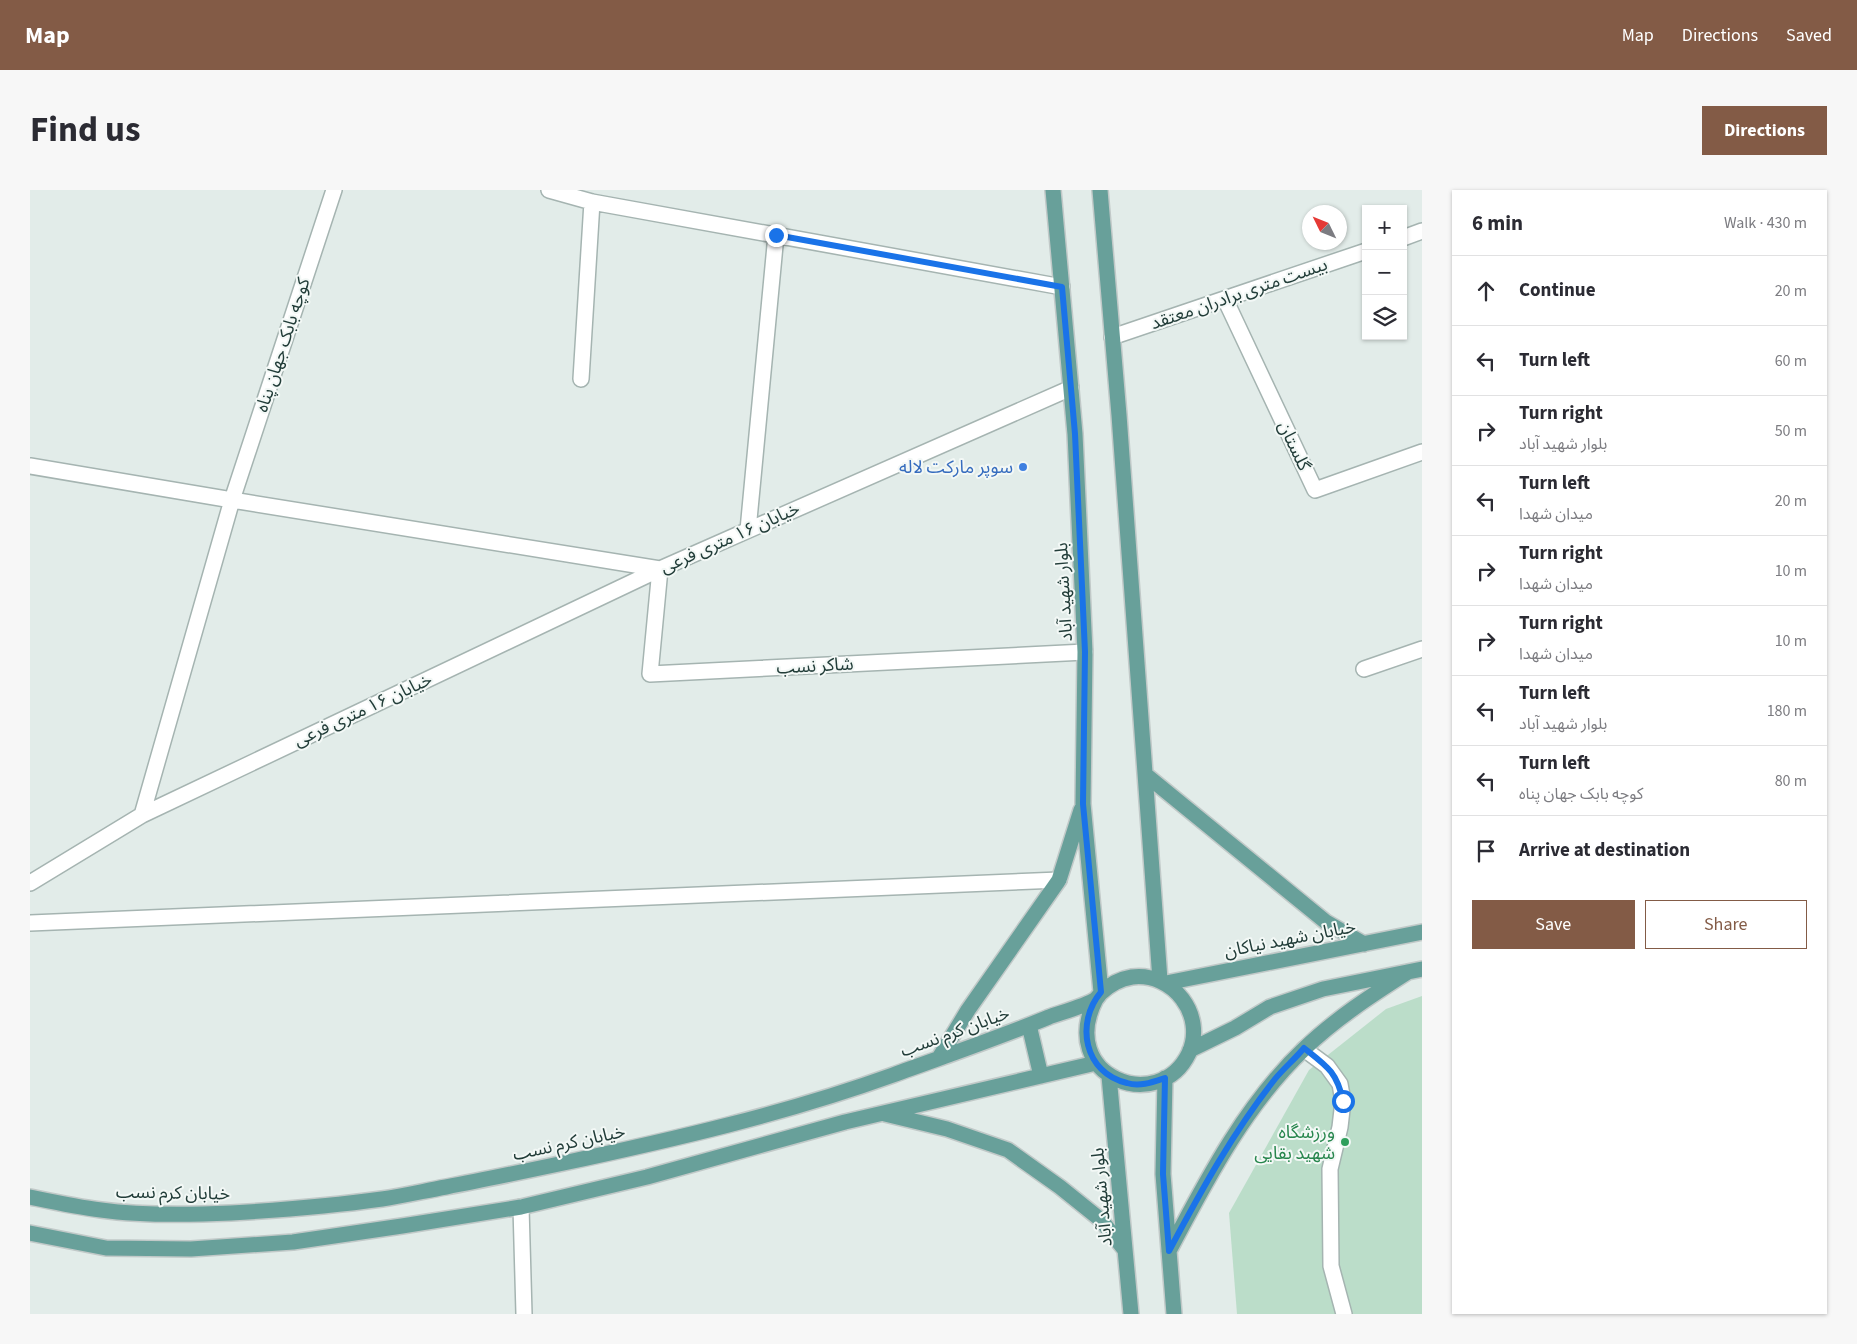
<!DOCTYPE html>
<html lang="en">
<head>
<meta charset="utf-8">
<style>
  body { margin:0; font-family:"Source Sans 3","Noto Sans Arabic",sans-serif; background:#f7f7f7; color:#2b2b33 }
  .controls { position:absolute; right:15px; top:15px; display:grid; overflow:hidden; border-radius:0px; box-shadow:0 1px 4px #0004 }
  .controls button { width:45px; height:45px; display:grid; place-items:center; padding:0; border:0; border-bottom:1px solid #e1e1e2; background:#fff; color:#2b2b33; font:25px sans-serif }
  .compass { position:absolute; left:1272px; top:15px; width:45px; height:45px; border-radius:50%; background:#fff; box-shadow:0 1px 4px #0004; rotate:313deg }
  .stop { position:absolute; width:15px; height:15px; margin:-11px; border:4px solid #1a73e8; border-radius:50%; background:#fff }
  .stop.end { background:#1a73e8; border-color:#fff; box-shadow:0 1px 5px #0008 }
  .list { margin:0; padding:0; list-style:none }
  h2 { display:flex; justify-content:space-between; align-items:center; height:65px; margin:0; padding:0 20px; font-size:21px }
  h2 small { font-size:16px; font-weight:400; color:#7c7c81 }
  .list li { display:grid; grid-template-columns:32px 1fr auto; gap:15px; align-items:center; box-sizing:border-box; height:70px; padding:0 20px; border-top:1px solid #e1e1e2 }
  .list b { display:block; font-size:19px; white-space:nowrap }
  .list p { margin:0; font-size:16px; white-space:nowrap; color:#7c7c81 }
  .list em { font-size:16px; font-style:normal; color:#7c7c81 }
  .actions { display:flex; gap:10px; padding:15px 20px }
  .actions a { flex:1; padding:11px 0; border:1px solid #835b46; border-radius:0px; text-align:center; font-size:18px; color:#835b46 }
  .actions .main { background:#835b46; color:#fff }
  .icon { flex:none; width:28px; height:28px; fill:none; stroke:currentColor; stroke-width:2; stroke-linecap:round; stroke-linejoin:round }
  .map { position:relative; flex:none; width:1392px; height:1124px; overflow:hidden; border-radius:0px }
  header { display:flex; align-items:center; gap:30px; box-sizing:border-box; height:70px; padding:0 25px; background:#835b46; color:#fff }
  header strong { font-size:24px }
  nav { display:flex; gap:28px; margin-inline-start:auto; font-size:18px }
  .intro { display:flex; align-items:center; justify-content:space-between; box-sizing:border-box; height:120px; padding:0 30px }
  h1 { margin:0; font-size:35px }
  .button { padding:12px 22px; border-radius:0px; background:#835b46; color:#fff; font-size:18px; font-weight:700 }
  main { display:flex; gap:30px; padding:0 30px }
  aside { flex:1; background:#fff; border-radius:0px; box-shadow:0 1px 4px #0004 }
  .map>svg:first-child { display:block }
  .grass { fill:#bbddc9 }
  .lines { fill:none; stroke-linecap:round; stroke-linejoin:round }
  .minor-casing { stroke:#a5b4b1; stroke-width:18 }
  .major-casing { stroke:#c1c9c8; stroke-width:18 }
  .minor { stroke:#fff; stroke-width:15 }
  .major { stroke:#68a09a; stroke-width:15 }
  .route { stroke:#1a73e8; stroke-width:6 }
  .shop-dot { fill:#3f7fe0; stroke:#f3f8f6; stroke-width:2 }
  .leisure-dot { fill:#2e9e5b; stroke:#f3f8f6; stroke-width:2 }
  .labels { text-anchor:middle; dominant-baseline:central; stroke-width:4; stroke-linejoin:round; paint-order:stroke }
  .street-label { font-size:18px; fill:#223d39; stroke:#f3f8f6 }
  .shop-label { font-size:18px; fill:#366cbe; stroke:#f3f8f6; text-anchor:end }
  .leisure-label { font-size:18px; fill:#27864d; stroke:#f3f8f6; text-anchor:end }
</style>
</head>
<body>
<header>
<strong>Map</strong>
<nav><a>Map</a><a>Directions</a><a>Saved</a></nav>
</header>
<div class="intro"><h1>Find us</h1><a class="button">Directions</a></div>
<main>
<div class="map">
<svg width="1392" height="1124" viewBox="0 0 1392 1124">
  <rect width="100%" height="100%" fill="#e2ece9"/>
  <!-- grass -->
  <path class="grass" d="M1392,806V1124H1207L1199,1023L1279,880L1356,819Z"/>
  <g class="lines">
    <!-- minor casing -->
    <g class="minor-casing">
      <path id="minor" d="M304,0L202,310L630,379L620,484L1055,462
        M519,0L562,12L1032,97
        M1373,48L1392,41
        M1195,109L1285,300L1392,262
        M1082,147L1336,61
        M551,189L562,12
        M0,276L202,310L112,625L630,379L1041,198
        M718,340L746,45
        M1334,479L1392,459
        M0,693L112,625
        M0,733L1029,690
        M1274,859L1297,876L1310,894L1313,911L1310,937L1300,979L1301,1076L1314,1124
        M491,1017L494,1124"/>
    </g>
    <!-- major casing -->
    <g class="major-casing">
      <path id="major" d="M1023,0L1045,244L1055,462L1053,614L1071,802
        M1070,0L1089,225L1130,790
        M1116,585L1296,732L1334,754
        M1136,793L1392,742
        M999,835L1011,886
        M1160,860L1205,838L1240,817L1293,799L1392,779
        M909,868L938,820L1029,690L1051,620
        M1079,886L1101,1124
        M1135,888L1133,984L1144,1124
        M855,924L917,939L978,960L1030,997L1071,1030L1095,1060
        M0,1007C24,1012 47,1017 71,1020C114,1026 158,1025 201,1023C251,1020 302,1016 352,1009C373,1006 394,1001 416,997C453,990 491,982 529,974C641,950 755,924 863,885C915,866 968,848 1019,827C1030,823 1058,815 1066,809C1068,807 1069,805 1071,803C1079,795 1090,789 1102,787C1143,782 1176,825 1159,863C1129,926 1026,887 1066,809
        M0,1043L76,1058L161,1059L263,1052L372,1036L491,1017L617,987L815,932L1066,873
        M1139,1061C1176,991 1215,915 1274,859C1305,829 1342,805 1378,782"/>
    </g>
    <!-- minor -->
    <use href="#minor" class="minor"/>
    <!-- major -->
    <use href="#major" class="major"/>
  </g>
  <g class="lines">
    <!-- route -->
    <path class="route" d="M746,45L1032,97L1045,244L1055,462L1053,614L1071,802C1045,833 1054,883 1097,893C1110,897 1123,892 1135,888L1133,984L1139,1061C1171,1001 1203,942 1245,889C1254,878 1265,869 1274,858C1297,876 1307,882 1313,911"/>
  </g>
  <!-- markers -->
  <circle class="shop-dot" cx="993" cy="277" r="5"/>
  <circle class="leisure-dot" cx="1315" cy="952" r="5"/>
  <g class="labels">
    <!-- street labels -->
    <g class="street-label">
      <text transform="translate(1209 104) rotate(-19)">بیست متری برادران معتقد</text>
      <text transform="translate(253 155) rotate(-72)">کوچه بابک جهان پناه</text>
      <text transform="translate(1264 256) rotate(65)">گلستان</text>
      <text transform="translate(700 348) rotate(-24)">خیابان ۱۶ متری فرعی</text>
      <text transform="translate(1034 402) rotate(-93)">بلوار شهید آباد</text>
      <text transform="translate(785 476) rotate(-3)">شاکر نسب</text>
      <text transform="translate(333 520) rotate(-25)">خیابان ۱۶ متری فرعی</text>
      <text transform="translate(1260 749) rotate(-11)">خیابان شهید نیاکان</text>
      <text transform="translate(925 842) rotate(-20)">خیابان کرم نسب</text>
      <text transform="translate(539 953) rotate(-12)">خیابان کرم نسب</text>
      <text transform="translate(143 1003) rotate(1)">خیابان کرم نسب</text>
      <text transform="translate(1072 1007) rotate(-95)">بلوار شهید آباد</text>
    </g>
    <!-- shop labels -->
    <g class="shop-label">
      <text x="983" y="277">سوپر مارکت لاله</text>
    </g>
    <!-- leisure labels -->
    <g class="leisure-label">
      <text x="1305" y="942">ورزشگاه<tspan x="1305" dy="21">شهید بقایی</tspan></text>
    </g>
  </g>
</svg>
<div class="controls">
<button>+</button>
<button>−</button>
<button><svg class="icon" aria-label="layers" viewBox="0 0 24 24"><path d="M12 4l9 5-9 5-9-5zM3 14l9 5 9-5"/></svg></button>
</div>
<svg class="compass" viewBox="-18 -18 36 36"><path d="M0-13l5 13h-10z" fill="#e53935"/><path d="M0 13l5-13h-10z" fill="#7c7c81"/></svg>
<div class="stop" style="left:1313px;top:911px"></div>
<div class="stop end" style="left:746px;top:45px"></div>
</div>
<aside>
<h2>6 min<small>Walk · 430 m</small></h2>
<ul class="list">
<li><svg class="icon" aria-label="ahead" viewBox="0 0 24 24"><path d="M12 20V5M6 11l6-6 6 6"/></svg><div><b>Continue</b></div><em>20 m</em></li>
<li><svg class="icon" aria-label="left" viewBox="0 0 24 24"><path d="M17 20v-9H6M10 6l-5 5 5 5"/></svg><div><b>Turn left</b></div><em>60 m</em></li>
<li><svg class="icon" aria-label="right" viewBox="0 0 24 24"><path d="M7 20v-9h11M14 6l5 5-5 5"/></svg><div><b>Turn right</b><p>بلوار شهید آباد</p></div><em>50 m</em></li>
<li><svg class="icon" aria-label="left" viewBox="0 0 24 24"><path d="M17 20v-9H6M10 6l-5 5 5 5"/></svg><div><b>Turn left</b><p>میدان شهدا</p></div><em>20 m</em></li>
<li><svg class="icon" aria-label="right" viewBox="0 0 24 24"><path d="M7 20v-9h11M14 6l5 5-5 5"/></svg><div><b>Turn right</b><p>میدان شهدا</p></div><em>10 m</em></li>
<li><svg class="icon" aria-label="right" viewBox="0 0 24 24"><path d="M7 20v-9h11M14 6l5 5-5 5"/></svg><div><b>Turn right</b><p>میدان شهدا</p></div><em>10 m</em></li>
<li><svg class="icon" aria-label="left" viewBox="0 0 24 24"><path d="M17 20v-9H6M10 6l-5 5 5 5"/></svg><div><b>Turn left</b><p>بلوار شهید آباد</p></div><em>180 m</em></li>
<li><svg class="icon" aria-label="left" viewBox="0 0 24 24"><path d="M17 20v-9H6M10 6l-5 5 5 5"/></svg><div><b>Turn left</b><p>کوچه بابک جهان پناه</p></div><em>80 m</em></li>
<li><svg class="icon" aria-label="arrive" viewBox="0 0 24 24"><path d="M6 21V4h12l-3 4 3 4H6"/></svg><div><b>Arrive at destination</b></div></li>
</ul>
<div class="actions"><a class="main">Save</a><a>Share</a></div>
</aside>
</main>
</body>
</html>
